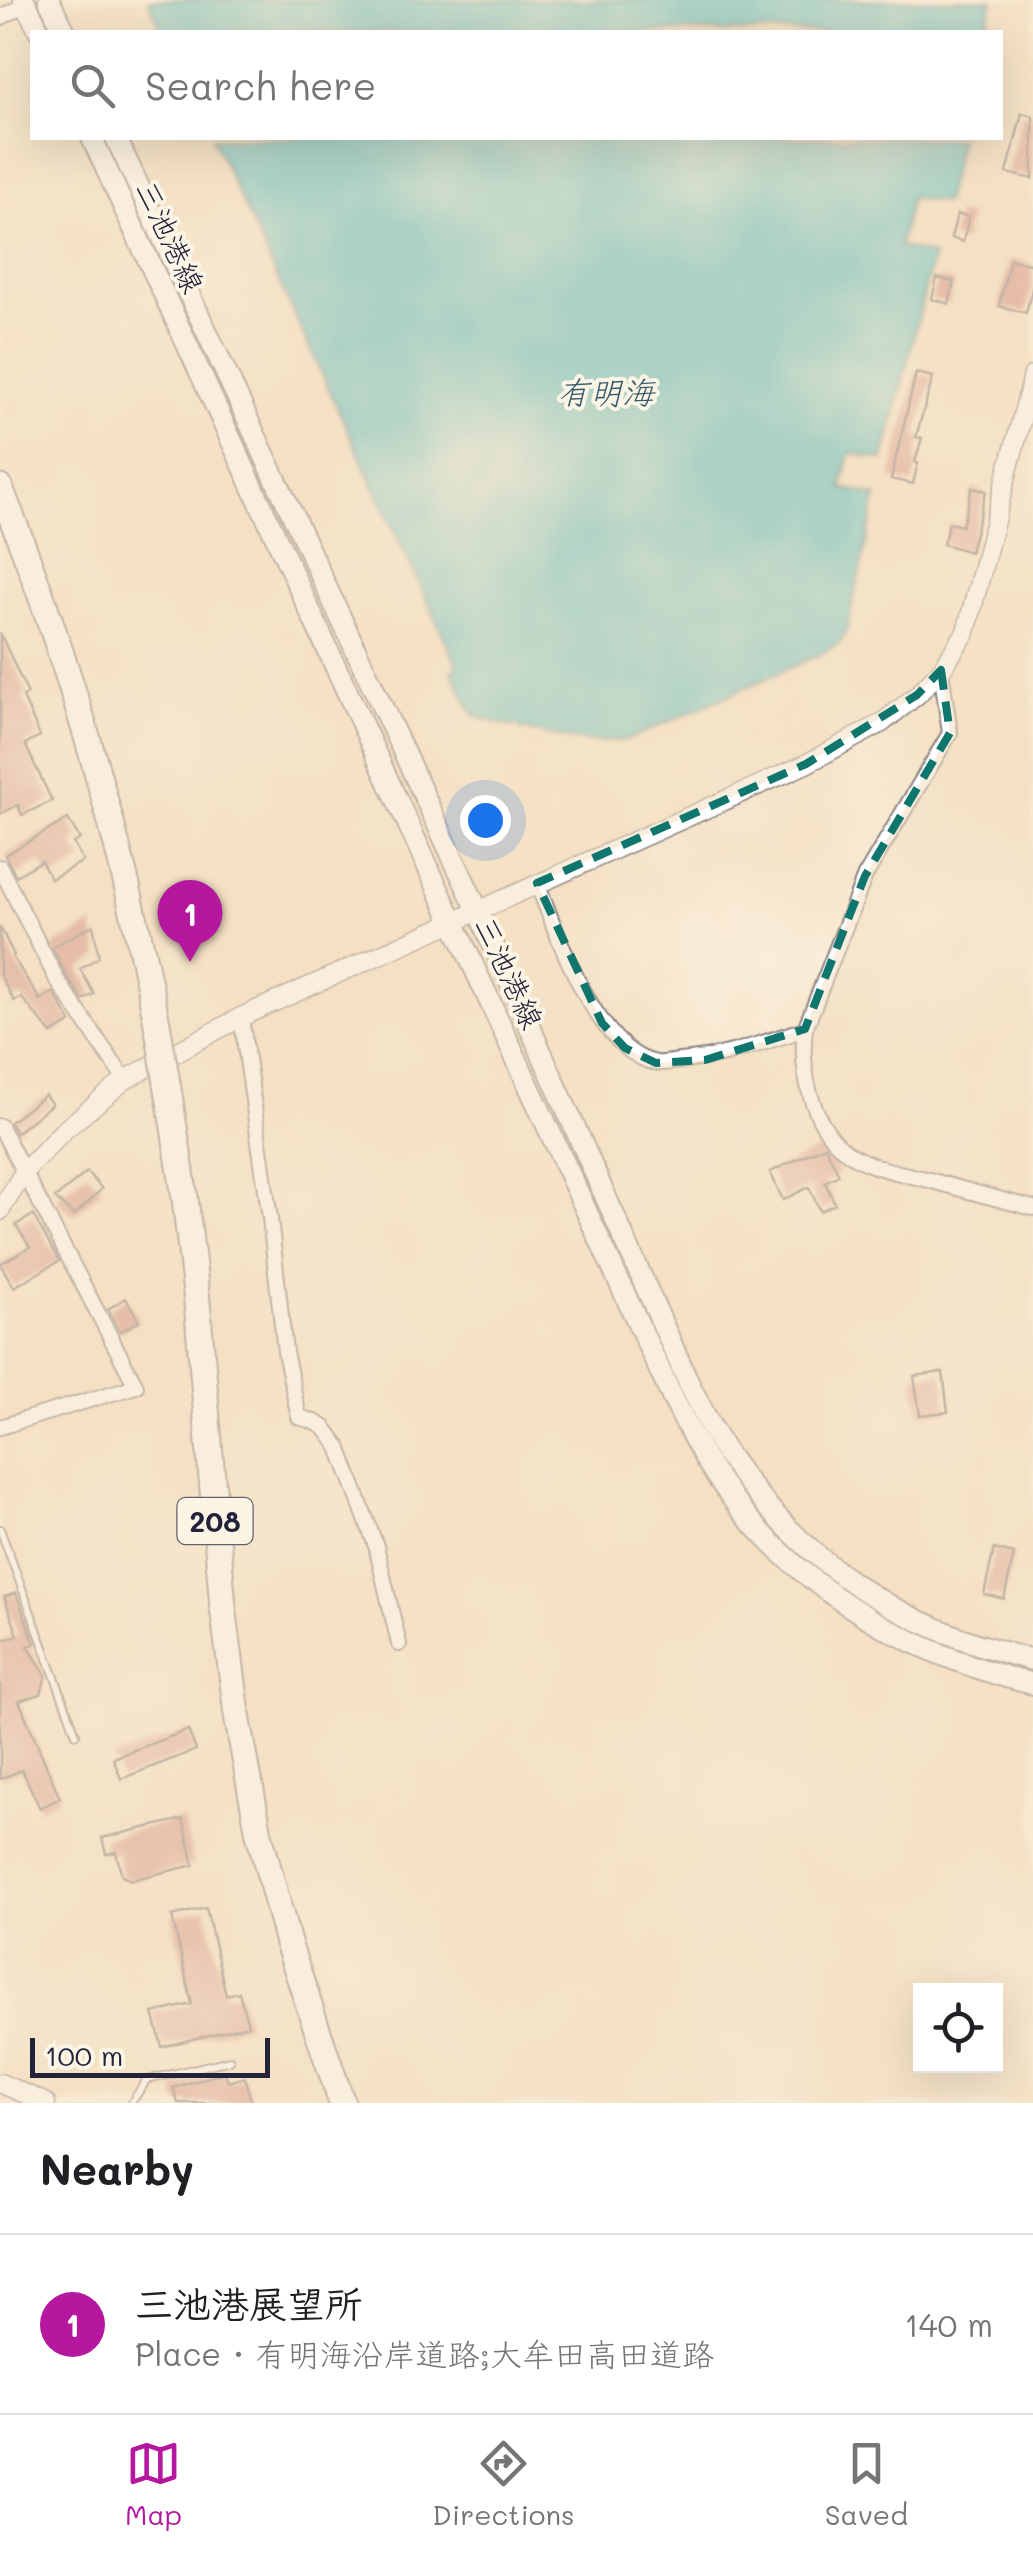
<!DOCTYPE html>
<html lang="en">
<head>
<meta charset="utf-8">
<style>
  body { margin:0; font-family:Mali,"Klee One",sans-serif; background:#f6f6f6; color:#202124 }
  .controls { position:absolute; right:30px; bottom:30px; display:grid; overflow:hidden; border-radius:0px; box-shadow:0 10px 40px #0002 }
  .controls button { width:90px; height:90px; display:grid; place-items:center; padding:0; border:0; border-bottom:2px solid #e0e0e0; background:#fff; color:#202124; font:50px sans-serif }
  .scale { position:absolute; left:30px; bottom:25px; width:240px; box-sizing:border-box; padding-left:10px; border:5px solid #22223b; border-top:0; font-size:28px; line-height:35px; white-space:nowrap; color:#22223b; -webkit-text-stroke:8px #fcf5e5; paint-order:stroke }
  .you { position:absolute; left:485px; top:820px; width:35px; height:35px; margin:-25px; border:8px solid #fff; border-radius:50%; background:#1a73e8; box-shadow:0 0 0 15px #1a73e833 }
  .badge { display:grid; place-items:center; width:65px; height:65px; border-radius:50%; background:#b5179e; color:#fff; font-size:32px; font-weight:700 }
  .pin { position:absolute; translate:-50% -82px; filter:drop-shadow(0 2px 5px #0008) }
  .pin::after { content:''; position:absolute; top:52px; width:35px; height:30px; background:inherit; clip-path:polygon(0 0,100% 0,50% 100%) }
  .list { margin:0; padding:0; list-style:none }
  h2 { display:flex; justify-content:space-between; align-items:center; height:130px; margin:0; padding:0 40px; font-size:42px }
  h2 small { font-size:32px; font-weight:400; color:#757577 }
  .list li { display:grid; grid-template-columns:65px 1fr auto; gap:30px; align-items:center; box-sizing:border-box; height:180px; padding:0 40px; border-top:2px solid #e0e0e0 }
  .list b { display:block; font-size:38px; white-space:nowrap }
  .list p { margin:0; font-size:32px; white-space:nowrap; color:#757577 }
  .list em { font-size:32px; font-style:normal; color:#757577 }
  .icon { flex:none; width:55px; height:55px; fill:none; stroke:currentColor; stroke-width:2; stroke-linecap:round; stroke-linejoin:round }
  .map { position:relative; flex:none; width:1033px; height:2103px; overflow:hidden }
  .search { position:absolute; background:#fff; box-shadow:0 10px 40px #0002; left:30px; right:30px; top:30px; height:110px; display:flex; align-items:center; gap:25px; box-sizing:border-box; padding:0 35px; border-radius:0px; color:#757577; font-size:38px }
  .sheet { height:310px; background:#fff }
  nav { display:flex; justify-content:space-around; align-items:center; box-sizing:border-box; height:140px; border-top:2px solid #e0e0e0; background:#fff; font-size:28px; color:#757577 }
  nav a { display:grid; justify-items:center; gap:5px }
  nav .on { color:#b5179e }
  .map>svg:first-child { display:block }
  .water { fill:#52c0c7; stroke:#3a7181; stroke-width:2.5 }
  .building { fill:#d39287 }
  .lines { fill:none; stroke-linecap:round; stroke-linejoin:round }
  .service-casing { stroke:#8b817f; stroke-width:10 }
  .minor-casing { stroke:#8b817f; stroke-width:18 }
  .tertiary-casing { stroke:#8b817f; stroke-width:21 }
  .secondary-casing { stroke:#8b817f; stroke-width:24 }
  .motorway-casing { stroke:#8b817f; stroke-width:29 }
  .service { stroke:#fff; stroke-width:6 }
  .minor { stroke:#fff; stroke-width:14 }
  .tertiary { stroke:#fff; stroke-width:18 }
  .secondary { stroke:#fff; stroke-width:20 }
  .motorway { stroke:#fff; stroke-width:25 }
  .motorway-bridge-casing { stroke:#8b817f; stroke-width:29; stroke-linecap:butt }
  .motorway-bridge { stroke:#fff; stroke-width:25 }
  .marked { fill:none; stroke:#0f766e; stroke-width:8; stroke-dasharray:20 12; stroke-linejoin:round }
  .labels { text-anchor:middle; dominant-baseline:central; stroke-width:8; stroke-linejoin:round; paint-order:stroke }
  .shield { fill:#fcf5e5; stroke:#63616e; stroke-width:2.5 }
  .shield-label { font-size:28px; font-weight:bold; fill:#22223b }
  .street-label { font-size:30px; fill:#22223b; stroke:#fcf5e5 }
  .water-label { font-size:32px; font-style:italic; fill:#33596c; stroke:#fcf5e5 }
</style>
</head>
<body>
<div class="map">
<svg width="1033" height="2103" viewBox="0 0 1033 2103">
  <rect width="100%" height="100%" fill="#fcf5e5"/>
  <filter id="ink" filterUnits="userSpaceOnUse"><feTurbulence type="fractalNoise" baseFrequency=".01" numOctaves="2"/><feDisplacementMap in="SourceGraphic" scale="20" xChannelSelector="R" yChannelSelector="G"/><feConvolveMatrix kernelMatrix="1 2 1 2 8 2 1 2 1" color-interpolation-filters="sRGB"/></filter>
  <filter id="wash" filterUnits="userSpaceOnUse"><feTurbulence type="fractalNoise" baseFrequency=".0048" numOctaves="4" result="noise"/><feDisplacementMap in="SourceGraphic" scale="40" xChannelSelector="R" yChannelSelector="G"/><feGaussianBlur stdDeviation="2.25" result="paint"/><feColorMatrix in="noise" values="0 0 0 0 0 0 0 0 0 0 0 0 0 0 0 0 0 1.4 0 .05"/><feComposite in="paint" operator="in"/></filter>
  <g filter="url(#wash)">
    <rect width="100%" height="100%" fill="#f4e0c3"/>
    <!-- water -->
    <path class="water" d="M148,0H993L985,32H163Z
      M212,138H960L944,203L910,198L899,246L933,256L884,460L850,453L842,488L877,496L847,629L841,642L819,655L627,740C588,746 559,737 521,729L518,725L513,727L474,716L452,671L458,667Z"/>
    <g id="blocks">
      <!-- building -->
      <path class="building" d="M1022,113L1033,116V179L1007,173Z
        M957,214L969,217L963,242L951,238Z
        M1010,259L1033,265V284L1026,313L999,306Z
        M937,278L954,282L949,304L932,299Z
        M916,373L933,377L916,437L922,438L915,462L918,463L913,484L891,479Z
        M972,488L986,491L970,552L943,544L949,523L962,526Z
        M0,633L28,694L23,697L40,736L25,744L52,801L22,815L18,805L0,814Z
        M68,819L80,839L73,843L83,861L51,879L41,861L16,876L5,855Z
        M93,925L99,957L80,969L94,994L83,1000L66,975L52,947Z
        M0,927L14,955L12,956L40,1000L53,992L71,1022L52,1034L21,997L14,1001L0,975Z
        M45,1095L52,1104L16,1133L10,1122Z
        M825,1146L839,1175L825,1182L835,1204L820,1211L809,1187L783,1200L770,1172Z
        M87,1172L102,1189L74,1216L55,1198Z
        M33,1215L59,1261L14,1287L0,1264L30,1247L16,1225Z
        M126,1298L139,1321L120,1332L108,1309Z
        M943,1372L948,1412L920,1415L914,1376Z
        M994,1549L1014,1554L1004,1599L984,1594Z
        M16,1593L35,1644L28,1646L46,1675L41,1694L19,1701L60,1798L40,1808L22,1770L0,1779V1641L18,1635L4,1597Z
        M188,1730L196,1750L121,1779L113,1758Z
        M183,1819L194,1865L131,1880L122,1876L116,1852L106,1854L102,1838Z
        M206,1908L226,1995L239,1992L248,2025L162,2047L153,2013L192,2004L172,1916Z
        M225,2072L228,2082L244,2077L252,2103H178L173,2088Z"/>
    </g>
  </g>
  <g filter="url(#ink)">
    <use href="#blocks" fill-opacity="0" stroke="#8b817f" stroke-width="2.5"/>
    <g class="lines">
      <!-- service casing -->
      <g class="service-casing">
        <path id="service" d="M0,1529L76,1734
          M131,2103L147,2080L230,2060"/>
      </g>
      <!-- minor casing -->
      <g class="minor-casing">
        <path id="minor" d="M0,18L26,4
          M941,670L950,733L865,876L805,1029C800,1070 811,1121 843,1149C866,1168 901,1173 929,1180C964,1190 998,1199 1033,1208
          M0,867L57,980L125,1080
          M537,883C557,933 596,1052 656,1063C663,1064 672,1062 679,1061C722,1059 764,1042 805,1029
          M241,1017L270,1218L285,1352L299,1417L315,1422L325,1428L339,1447L376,1546L399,1644
          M0,1126L136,1386L0,1427"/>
      </g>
      <!-- tertiary casing -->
      <g class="tertiary-casing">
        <path id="tertiary" d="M0,1211L24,1172L62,1132L125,1080L241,1017L806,764L882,723L917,695L941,670L966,632L1033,375
          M0,2083L46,2103"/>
      </g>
      <!-- secondary casing -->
      <g class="secondary-casing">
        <path id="secondary" d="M24,0L40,32
          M49,0L65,32
          M92,138L673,1399C684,1419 694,1440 706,1460C779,1579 900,1652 1033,1684
          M116,138L478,911L692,1390C703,1410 712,1432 725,1451C802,1565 900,1628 1033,1660"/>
      </g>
      <!-- motorway casing -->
      <g class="motorway-casing">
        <path id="motorway" d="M0,488C70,660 121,840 157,1023
          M169,1095L185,1198L197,1302L223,1607L238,1721L259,1834L288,1943L342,2103"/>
      </g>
      <!-- service -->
      <use href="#service" class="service"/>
      <!-- minor -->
      <use href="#minor" class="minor"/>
      <!-- tertiary -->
      <use href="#tertiary" class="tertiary"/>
      <!-- secondary -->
      <use href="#secondary" class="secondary"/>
      <!-- motorway -->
      <use href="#motorway" class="motorway"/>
      <!-- motorway-bridge casing -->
      <g class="motorway-bridge-casing">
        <path id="motorway-bridge" d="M157,1023L169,1095"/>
      </g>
      <!-- motorway-bridge -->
      <use href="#motorway-bridge" class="motorway-bridge"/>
    </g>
  </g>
  <!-- marked area -->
  <path d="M0 0H1033V2103H0ZM941,670L950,733L865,876L805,1029L705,1060L656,1063L625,1048L602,1023L537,883L806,764L917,695Z" fill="#f4e0c3" fill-opacity=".55" fill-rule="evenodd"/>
  <path class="marked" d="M941,670L950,733L865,876L805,1029L705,1060L656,1063L625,1048L602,1023L537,883L806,764L917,695Z"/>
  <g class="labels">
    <!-- shield labels -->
    <rect class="shield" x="177.5" y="1498" width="75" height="46" rx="8"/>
    <g class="shield-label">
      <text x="215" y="1521">208</text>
    </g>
    <!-- street labels -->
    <g class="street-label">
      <text transform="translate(171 236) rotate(65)">三池港線</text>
      <text transform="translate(510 972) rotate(65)">三池港線</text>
    </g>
    <!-- water labels -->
    <g class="water-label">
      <text x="606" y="391">有明海</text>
    </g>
  </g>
</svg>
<div class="controls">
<button><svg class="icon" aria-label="locate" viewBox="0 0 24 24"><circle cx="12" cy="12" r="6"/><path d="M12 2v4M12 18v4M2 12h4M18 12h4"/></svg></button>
</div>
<div class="scale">100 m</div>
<div class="you"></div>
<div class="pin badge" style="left:190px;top:962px">1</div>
<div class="search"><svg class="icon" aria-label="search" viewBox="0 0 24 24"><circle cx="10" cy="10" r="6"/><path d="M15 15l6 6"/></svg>Search here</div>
</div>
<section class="sheet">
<h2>Nearby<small></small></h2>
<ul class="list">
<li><span class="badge">1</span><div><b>三池港展望所</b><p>Place · 有明海沿岸道路;大牟田高田道路</p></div><em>140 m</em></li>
</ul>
</section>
<nav>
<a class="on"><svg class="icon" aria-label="map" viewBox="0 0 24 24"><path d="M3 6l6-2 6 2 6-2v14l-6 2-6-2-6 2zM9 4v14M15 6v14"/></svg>Map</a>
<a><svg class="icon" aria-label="directions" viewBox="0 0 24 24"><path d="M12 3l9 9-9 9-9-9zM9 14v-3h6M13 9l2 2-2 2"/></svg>Directions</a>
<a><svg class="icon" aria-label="saved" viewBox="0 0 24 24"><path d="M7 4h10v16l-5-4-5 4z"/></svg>Saved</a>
</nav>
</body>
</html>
